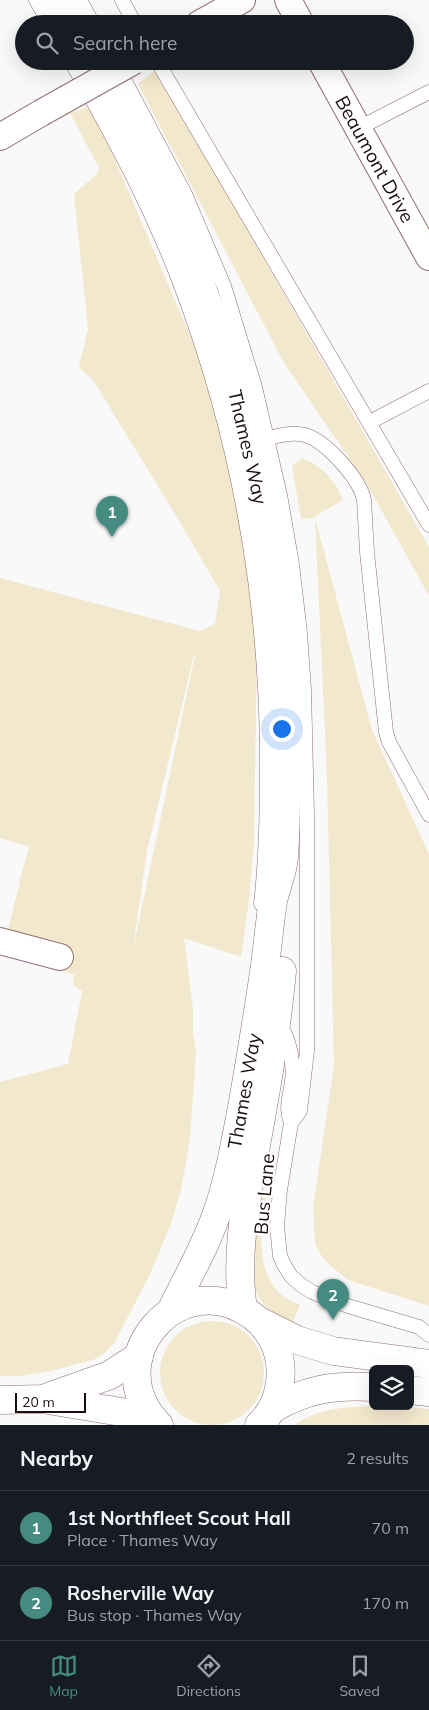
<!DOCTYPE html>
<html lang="en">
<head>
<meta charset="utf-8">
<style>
  body { margin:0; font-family:Mulish,sans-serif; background:#20242c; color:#f1f3f6 }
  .controls { position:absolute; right:15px; bottom:15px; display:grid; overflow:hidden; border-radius:8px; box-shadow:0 5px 20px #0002 }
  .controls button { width:45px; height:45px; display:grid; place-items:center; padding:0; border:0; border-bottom:1px solid #363941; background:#171b24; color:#f1f3f6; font:25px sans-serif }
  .scale { position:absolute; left:15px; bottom:12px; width:71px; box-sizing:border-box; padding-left:5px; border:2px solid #1a0e0d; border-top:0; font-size:14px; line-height:18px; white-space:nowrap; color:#1a0e0d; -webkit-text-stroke:4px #fff; paint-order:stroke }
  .you { position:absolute; left:281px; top:728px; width:18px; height:18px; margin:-12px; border:4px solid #fff; border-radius:50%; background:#1a73e8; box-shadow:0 0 0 8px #1a73e833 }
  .badge { display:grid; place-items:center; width:32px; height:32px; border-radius:50%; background:#458b82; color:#fff; font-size:16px; font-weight:700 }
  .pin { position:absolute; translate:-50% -41px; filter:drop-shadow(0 1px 2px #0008) }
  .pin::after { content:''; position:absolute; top:26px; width:18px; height:15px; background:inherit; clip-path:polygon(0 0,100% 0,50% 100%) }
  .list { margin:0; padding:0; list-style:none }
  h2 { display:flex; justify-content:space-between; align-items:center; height:65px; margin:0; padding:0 20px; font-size:21px }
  h2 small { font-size:16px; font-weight:400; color:#9ea1a6 }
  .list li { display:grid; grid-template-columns:32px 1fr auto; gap:15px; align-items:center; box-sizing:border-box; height:75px; padding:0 20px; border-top:1px solid #363941 }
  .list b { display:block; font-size:19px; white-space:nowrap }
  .list p { margin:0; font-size:16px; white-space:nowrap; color:#9ea1a6 }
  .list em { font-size:16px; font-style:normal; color:#9ea1a6 }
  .icon { flex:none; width:28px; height:28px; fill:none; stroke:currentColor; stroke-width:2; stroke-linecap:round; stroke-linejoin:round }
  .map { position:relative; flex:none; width:429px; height:1425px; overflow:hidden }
  .search { position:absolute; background:#171b24; box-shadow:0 5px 20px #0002; left:15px; right:15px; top:15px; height:55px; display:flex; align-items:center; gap:12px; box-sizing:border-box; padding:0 18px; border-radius:28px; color:#9ea1a6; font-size:19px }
  .sheet { height:215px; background:#171b24 }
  nav { display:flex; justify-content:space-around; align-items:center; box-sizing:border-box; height:70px; border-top:1px solid #363941; background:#171b24; font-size:14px; color:#9ea1a6 }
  nav a { display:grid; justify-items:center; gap:2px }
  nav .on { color:#458b82 }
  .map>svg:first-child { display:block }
  .green { fill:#f2e8ce; fill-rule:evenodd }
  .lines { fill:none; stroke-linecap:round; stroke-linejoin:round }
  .service-casing { stroke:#906e6b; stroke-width:15 }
  .minor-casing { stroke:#906e6b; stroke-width:28 }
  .tertiary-casing { stroke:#906e6b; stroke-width:29 }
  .primary-casing { stroke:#906e6b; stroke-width:29 }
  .service { stroke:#fff; stroke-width:14 }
  .minor { stroke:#fff; stroke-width:26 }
  .tertiary { stroke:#fff; stroke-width:28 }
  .primary { stroke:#fff; stroke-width:28 }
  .minor-bridge-casing { stroke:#906e6b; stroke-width:28; stroke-linecap:butt }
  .minor-bridge { stroke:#fff; stroke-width:26 }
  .labels { text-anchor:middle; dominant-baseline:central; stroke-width:5; stroke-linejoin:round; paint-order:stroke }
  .street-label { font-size:19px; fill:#1a0e0d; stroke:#fff }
</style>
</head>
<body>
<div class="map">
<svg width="429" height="1425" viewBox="0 0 429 1425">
  <rect width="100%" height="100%" fill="#f9f9f9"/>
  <!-- green -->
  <path class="green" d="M156,70L429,547V596L368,486L284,363L138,84Z
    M92,106L200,359L239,500L257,649L254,842L248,909L241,957L184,938L193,1009V1033L196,1050L194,1083L190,1139L182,1185L172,1221L161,1248L149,1276L115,1342L105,1353L93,1360L50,1371L20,1376H0V1082L68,1064L82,991L73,985L74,975L59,969L64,943L8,929L20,882H19L29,847L0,838V578L200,631L215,624L220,591L178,519L93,380L79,367L88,329L74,194L97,174L99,168L70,113ZM194,655H195L133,949L147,851Z
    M302,458C321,465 336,481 343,500L312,518L301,519L292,466Z
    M315,518L372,730L429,854V1306L348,1280L330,1265L321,1255L315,1244L313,1207L334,1066L327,777Z
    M253,1196L266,1198C261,1230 254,1272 283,1296C288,1300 294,1302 300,1305L292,1324C269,1311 259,1305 251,1278Z
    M160 1373a52 52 0 1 1 104 0a52 52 0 1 1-104 0Z
    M373,1406H401L429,1409V1425H295C317,1408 347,1407 373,1406Z"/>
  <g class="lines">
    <!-- service casing -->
    <g class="service-casing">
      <path id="service" d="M36,0L50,24
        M80,0L93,24
        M122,0L135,24
        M71,61C111,133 151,206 180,283C240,441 268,603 267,771C267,816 266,860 261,904
        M157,61L429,525
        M117,66L185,194L224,286L255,387L280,495L292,564L300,633L304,690L307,814V1051L300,1111L291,1123L280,1190L277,1226L280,1256L284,1265L291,1276L301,1285L312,1292L348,1306L419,1327L429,1335
        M357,129L429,92
        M370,422L429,391
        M259,441C273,437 291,431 305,435C326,441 360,479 364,500L367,552L386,732L389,742L429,815
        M280,1024C290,1041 294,1062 292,1081C290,1097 285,1108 291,1123"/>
    </g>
    <!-- minor casing -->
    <g class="minor-casing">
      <path id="minor" d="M288,0L301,24
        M199,24L242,0
        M321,61L429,257
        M0,137L41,113
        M0,941L60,957"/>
    </g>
    <!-- tertiary casing -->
    <g class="tertiary-casing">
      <path id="tertiary" d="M43,1399L110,1375L139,1356
        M0,1400L42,1399L152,1417"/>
    </g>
    <!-- primary casing -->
    <g class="primary-casing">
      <path id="primary" d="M58,0L71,24
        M93,61C133,133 173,207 201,285C255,434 283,581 286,739C286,779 287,818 284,857C283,872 276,887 273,901C269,927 267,954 263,979C257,1020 250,1061 243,1102C236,1138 230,1175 218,1210C206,1246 187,1278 171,1311
        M243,1309C234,1251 248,1192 258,1134C268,1080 277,1026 282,971
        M261,1322L297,1340L333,1351L429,1364
        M410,1390L429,1392
        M271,1410C305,1389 333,1385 373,1387
        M159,1425C95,1360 181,1261 254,1317C268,1328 278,1345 280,1363C283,1386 276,1409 259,1425"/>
    </g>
    <!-- service -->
    <use href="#service" class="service"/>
    <!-- minor -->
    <use href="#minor" class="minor"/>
    <!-- tertiary -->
    <use href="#tertiary" class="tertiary"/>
    <!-- primary -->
    <use href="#primary" class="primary"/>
    <!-- minor-bridge casing -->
    <g class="minor-bridge-casing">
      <path id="minor-bridge" d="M41,113L134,61"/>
    </g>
    <!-- minor-bridge -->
    <use href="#minor-bridge" class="minor-bridge"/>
  </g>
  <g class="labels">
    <!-- street labels -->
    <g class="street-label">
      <text transform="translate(375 159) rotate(61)">Beaumont Drive</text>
      <text transform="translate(248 447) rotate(77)">Thames Way</text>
      <text transform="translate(244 1091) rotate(-80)">Thames Way</text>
      <text transform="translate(264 1194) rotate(-85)">Bus Lane</text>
    </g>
  </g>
</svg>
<div class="controls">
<button><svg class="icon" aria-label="layers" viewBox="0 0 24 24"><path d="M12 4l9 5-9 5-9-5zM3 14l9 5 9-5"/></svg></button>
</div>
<div class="scale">20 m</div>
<div class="you"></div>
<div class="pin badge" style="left:112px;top:537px">1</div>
<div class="pin badge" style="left:333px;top:1320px">2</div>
<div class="search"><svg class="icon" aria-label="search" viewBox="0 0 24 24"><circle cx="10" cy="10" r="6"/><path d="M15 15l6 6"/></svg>Search here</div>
</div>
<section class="sheet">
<h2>Nearby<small>2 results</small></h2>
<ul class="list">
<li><span class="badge">1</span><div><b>1st Northfleet Scout Hall</b><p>Place · Thames Way</p></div><em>70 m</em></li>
<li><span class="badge">2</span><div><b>Rosherville Way</b><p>Bus stop · Thames Way</p></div><em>170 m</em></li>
</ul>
</section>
<nav>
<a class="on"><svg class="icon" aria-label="map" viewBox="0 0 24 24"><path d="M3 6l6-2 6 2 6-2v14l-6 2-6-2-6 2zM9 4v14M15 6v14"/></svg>Map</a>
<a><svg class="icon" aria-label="directions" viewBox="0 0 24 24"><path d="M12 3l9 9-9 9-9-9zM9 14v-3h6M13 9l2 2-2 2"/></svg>Directions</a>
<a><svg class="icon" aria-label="saved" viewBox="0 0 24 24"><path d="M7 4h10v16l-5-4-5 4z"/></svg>Saved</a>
</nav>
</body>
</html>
